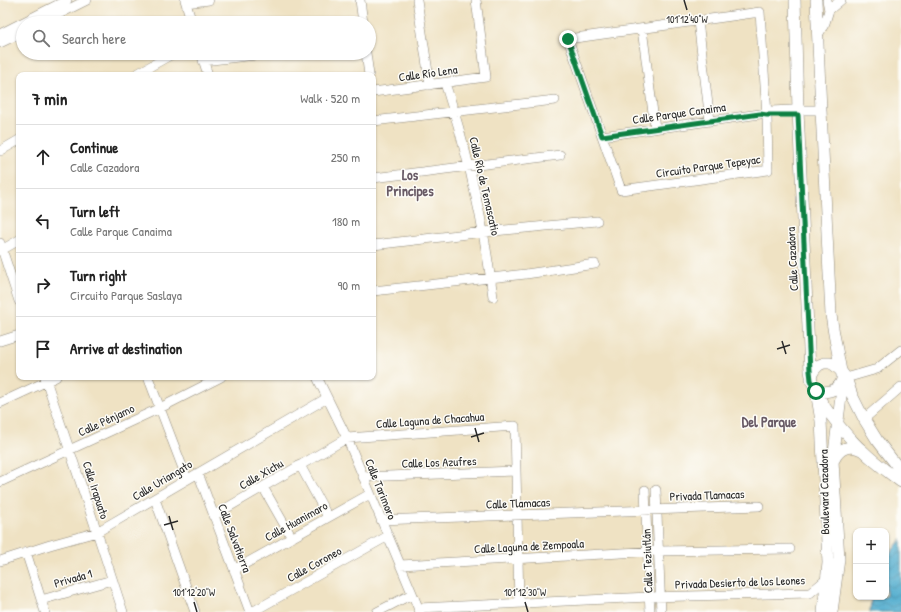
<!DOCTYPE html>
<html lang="en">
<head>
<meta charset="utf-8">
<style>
  body { margin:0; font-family:"Patrick Hand",sans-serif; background:#f2f2f2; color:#222 }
  .controls { position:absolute; right:12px; bottom:12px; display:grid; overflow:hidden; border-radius:8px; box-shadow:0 1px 3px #0004 }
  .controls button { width:36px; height:36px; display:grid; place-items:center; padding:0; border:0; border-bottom:1px solid #e0e0e0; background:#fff; color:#222; font:20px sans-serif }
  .stop { position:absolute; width:12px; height:12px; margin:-9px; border:3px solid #0b8043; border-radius:50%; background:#fff }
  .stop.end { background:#0b8043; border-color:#fff; box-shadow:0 1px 4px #0008 }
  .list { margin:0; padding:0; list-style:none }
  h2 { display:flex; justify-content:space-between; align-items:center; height:52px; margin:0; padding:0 16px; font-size:17px }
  h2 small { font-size:13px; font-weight:400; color:#767676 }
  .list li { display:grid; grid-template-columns:26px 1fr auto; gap:12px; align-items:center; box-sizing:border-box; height:64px; padding:0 16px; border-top:1px solid #e0e0e0 }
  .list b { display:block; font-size:15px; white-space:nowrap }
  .list p { margin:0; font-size:13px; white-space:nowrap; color:#767676 }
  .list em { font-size:13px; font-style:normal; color:#767676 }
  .icon { flex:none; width:22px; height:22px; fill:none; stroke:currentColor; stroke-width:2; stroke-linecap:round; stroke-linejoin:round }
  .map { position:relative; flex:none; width:901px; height:612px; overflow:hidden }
  .search { position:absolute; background:#fff; box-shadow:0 1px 3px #0004; left:16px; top:16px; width:360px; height:44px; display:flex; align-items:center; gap:10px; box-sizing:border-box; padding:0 14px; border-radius:22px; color:#767676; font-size:15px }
  .panel { position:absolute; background:#fff; box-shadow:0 1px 3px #0004; left:16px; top:72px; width:360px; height:308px; border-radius:8px }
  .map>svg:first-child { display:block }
  .water { fill:url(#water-waves); stroke:#3e6c7c }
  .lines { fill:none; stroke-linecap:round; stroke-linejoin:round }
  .minor-casing { stroke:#8d8677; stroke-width:10 }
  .tertiary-casing { stroke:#8d8677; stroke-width:12 }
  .minor { stroke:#fff; stroke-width:9 }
  .tertiary { stroke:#fff; stroke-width:11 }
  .route { stroke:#0b8043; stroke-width:5 }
  .ticks { fill:none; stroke:#2b2b2b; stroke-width:1.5 }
  .labels { text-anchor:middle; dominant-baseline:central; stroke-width:3; stroke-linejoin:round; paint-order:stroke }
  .street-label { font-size:12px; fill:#2b2b2b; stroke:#fdfcf7 }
  .quarter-label { font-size:14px; font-weight:bold; fill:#695b66; stroke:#fdfcf7 }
  .ticks-label { font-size:10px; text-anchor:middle; fill:#2b2b2b; stroke:#fdfcf7; stroke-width:3; stroke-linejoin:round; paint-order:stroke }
</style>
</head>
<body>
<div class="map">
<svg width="901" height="612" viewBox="0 0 901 612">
  <defs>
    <pattern id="water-waves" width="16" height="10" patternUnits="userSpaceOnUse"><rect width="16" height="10" fill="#50acce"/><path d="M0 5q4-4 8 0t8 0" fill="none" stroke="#438ca7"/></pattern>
  </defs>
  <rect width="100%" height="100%" fill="#fdfcf7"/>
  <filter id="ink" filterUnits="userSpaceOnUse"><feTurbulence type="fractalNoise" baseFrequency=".025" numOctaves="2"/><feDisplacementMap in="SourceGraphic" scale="8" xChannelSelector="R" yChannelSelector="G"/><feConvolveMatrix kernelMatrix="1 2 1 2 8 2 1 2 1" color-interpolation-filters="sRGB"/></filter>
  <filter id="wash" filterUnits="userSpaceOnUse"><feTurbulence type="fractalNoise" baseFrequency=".012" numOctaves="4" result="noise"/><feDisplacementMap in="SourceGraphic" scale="16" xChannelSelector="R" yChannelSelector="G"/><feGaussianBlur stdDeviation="0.9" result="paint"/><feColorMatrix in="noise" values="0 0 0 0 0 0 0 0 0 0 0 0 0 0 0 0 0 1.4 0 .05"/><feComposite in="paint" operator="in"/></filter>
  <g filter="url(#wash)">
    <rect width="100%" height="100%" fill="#efe2c3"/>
    <!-- water -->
    <path class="water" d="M901,539V612H870L871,597H886V559Z"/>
  </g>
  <g filter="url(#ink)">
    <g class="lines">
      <!-- minor casing -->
      <g class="minor-casing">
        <path id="minor" d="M185,0L192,23
          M360,0L363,23
          M417,0L430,85
          M186,3L209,0
          M829,10L841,0
          M760,12L767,115L768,170L621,190L568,39Z
          M698,21L710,121
          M41,23L87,0
          M642,29L655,128
          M0,34L67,0
          M818,35L825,23L829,10L827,0
          M0,43L23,32
          M201,53L208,75
          M366,53L369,75
          M203,61L273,53
          M135,75L174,53
          M445,83C468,153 484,223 493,297
          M373,92L486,77L476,0
          M373,121L555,100
          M602,136L710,121L760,114L771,111L791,110H821
          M0,151L19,140
          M373,178L560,155
          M0,243L19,301
          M373,245L484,232L597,221
          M0,251L19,240
          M373,291L526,274L595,264
          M0,341L19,335
          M45,377L97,532L123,612
          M148,377L187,479
          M317,377L347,438L420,612
          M846,378L877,369L901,350
          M0,403L56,377
          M864,419L901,387
          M300,465L328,517
          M198,473L250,612
          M363,477L516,471
          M0,482L160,408L221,377
          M263,487L292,538
          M645,490L650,612
          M656,490L661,612
          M155,499L195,612
          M213,516L347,438L515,426L519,603
          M381,520L759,506
          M26,552L45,612
          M0,561L50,545L97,532L327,398
          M400,565L658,551L790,549
          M234,570L370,494
          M41,600L112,580
          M418,608L649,597L810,593L829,577
          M252,612L388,536
          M377,612L412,594"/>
      </g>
      <!-- tertiary casing -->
      <g class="tertiary-casing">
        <path id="tertiary" d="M795,0L798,110L810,371C813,396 833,419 849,437C853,441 857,446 862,450C874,462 888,472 901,482
          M816,0L821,110L831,315L834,334L841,371L846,378L852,395L864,419L877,440L901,471
          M811,379L812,374L815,369L819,365L824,363H830L834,365L841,371L842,375V388L833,461L839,559L832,612
          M834,460C839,448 850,444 861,450
          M823,612L828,563L821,421L816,391C827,393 837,392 842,380"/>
      </g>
      <!-- minor -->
      <use href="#minor" class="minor"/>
      <!-- tertiary -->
      <use href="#tertiary" class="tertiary"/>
    </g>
  </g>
  <g class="lines" filter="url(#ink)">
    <!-- route -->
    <path class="route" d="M568,39L602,136L760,114L767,115H798L810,371L811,380L816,391"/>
  </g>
  <!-- ticks -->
  <path class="ticks" d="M684,0L687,10M782,341L786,354M777,349L790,345M475,428L479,442M471,437L484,433M169,516L173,530M164,525L178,521M194,602L197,612M525,602L528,612"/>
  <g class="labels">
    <!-- street labels -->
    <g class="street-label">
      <text transform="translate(428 73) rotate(-8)">Calle Río Lena</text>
      <text transform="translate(679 113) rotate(-8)">Calle Parque Canaima</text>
      <text transform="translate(708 166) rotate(-8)">Circuito Parque Tepeyac</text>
      <text transform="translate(485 186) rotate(77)">Calle Río de Temascatio</text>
      <text transform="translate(792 259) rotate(-93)">Calle Cazadora</text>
      <text transform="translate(106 420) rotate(-25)">Calle Pénjamo</text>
      <text transform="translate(430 420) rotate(-4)">Calle Laguna de Chacahua</text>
      <text transform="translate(439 462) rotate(-2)">Calle Los Azufres</text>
      <text transform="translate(261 474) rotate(-30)">Calle Xichu</text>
      <text transform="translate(162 480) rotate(-31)">Calle Uriangato</text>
      <text transform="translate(381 489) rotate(68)">Calle Tarimoro</text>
      <text transform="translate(96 490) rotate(72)">Calle Irapuato</text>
      <text transform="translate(824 492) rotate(-91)">Boulevard Cazadora</text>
      <text transform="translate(707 495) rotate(-2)">Privada Tlamacas</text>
      <text transform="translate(518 503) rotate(-2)">Calle Tlamacas</text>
      <text transform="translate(296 521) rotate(-29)">Calle Huanimaro</text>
      <text transform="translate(235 538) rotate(69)">Calle Salvatierra</text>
      <text transform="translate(529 546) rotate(-3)">Calle Laguna de Zempoala</text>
      <text transform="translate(647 561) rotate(-92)">Calle Teziutlán</text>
      <text transform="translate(314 564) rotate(-29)">Calle Coroneo</text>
      <text transform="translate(73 578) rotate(-16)">Privada 1</text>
      <text transform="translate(740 582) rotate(-2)">Privada Desierto de los Leones</text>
    </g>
    <!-- quarter labels -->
    <g class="quarter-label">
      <text x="410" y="174">Los<tspan x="410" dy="16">Principes</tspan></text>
      <text x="769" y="421">Del Parque</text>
    </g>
  </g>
  <g class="ticks-label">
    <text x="687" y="23">101°12'40"W</text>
    <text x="194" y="596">101°12'20"W</text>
    <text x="525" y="596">101°12'30"W</text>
  </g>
</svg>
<div class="controls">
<button>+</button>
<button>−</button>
</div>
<div class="stop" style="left:816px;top:391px"></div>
<div class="stop end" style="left:568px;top:39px"></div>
<div class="search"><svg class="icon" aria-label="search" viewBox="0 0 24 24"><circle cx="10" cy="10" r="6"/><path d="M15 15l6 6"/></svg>Search here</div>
<section class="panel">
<h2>7 min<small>Walk · 520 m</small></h2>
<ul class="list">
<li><svg class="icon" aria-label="ahead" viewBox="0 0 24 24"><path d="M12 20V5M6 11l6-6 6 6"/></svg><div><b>Continue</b><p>Calle Cazadora</p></div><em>250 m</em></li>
<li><svg class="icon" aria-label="left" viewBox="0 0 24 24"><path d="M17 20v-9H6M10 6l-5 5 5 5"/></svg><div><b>Turn left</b><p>Calle Parque Canaima</p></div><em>180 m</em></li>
<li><svg class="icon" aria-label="right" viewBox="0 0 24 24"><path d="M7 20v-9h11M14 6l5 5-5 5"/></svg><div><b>Turn right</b><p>Circuito Parque Saslaya</p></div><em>90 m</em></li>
<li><svg class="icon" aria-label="arrive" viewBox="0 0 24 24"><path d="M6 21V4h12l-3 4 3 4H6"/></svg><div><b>Arrive at destination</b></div></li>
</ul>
</section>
</div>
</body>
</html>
